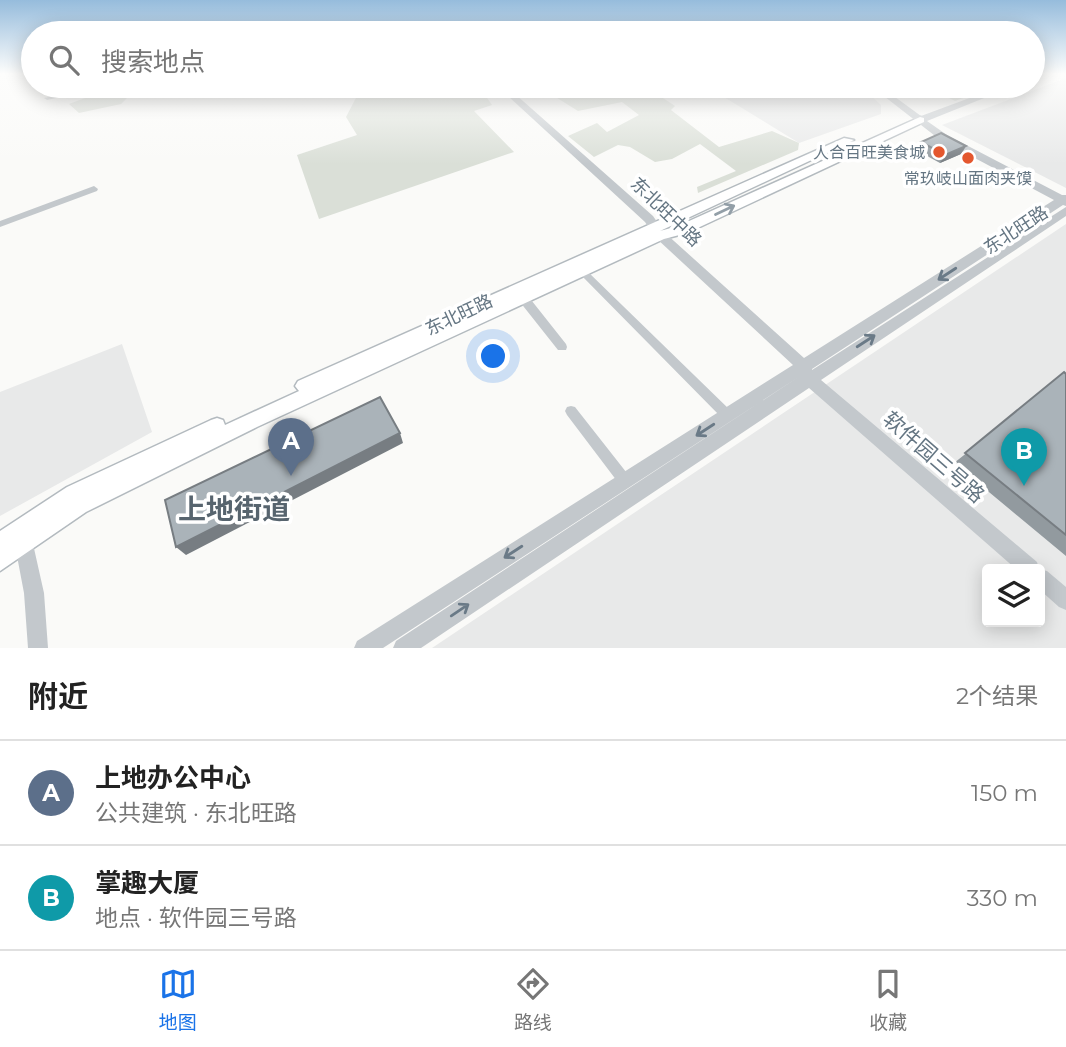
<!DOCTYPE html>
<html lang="zh">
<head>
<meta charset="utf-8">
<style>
  body { margin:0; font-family:Montserrat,"Noto Sans SC",sans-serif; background:#f2f2f2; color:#222 }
  .controls { position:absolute; right:21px; bottom:21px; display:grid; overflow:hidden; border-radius:7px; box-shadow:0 4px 18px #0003 }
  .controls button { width:63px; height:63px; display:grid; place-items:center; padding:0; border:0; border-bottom:2px solid #e0e0e0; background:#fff; color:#222; font:35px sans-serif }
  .you { position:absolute; left:494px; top:357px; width:24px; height:24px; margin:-18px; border:5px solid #fff; border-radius:50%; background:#1a73e8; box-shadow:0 0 0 10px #1a73e833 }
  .badge { display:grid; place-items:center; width:46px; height:46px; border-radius:50%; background:#1a73e8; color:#fff; font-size:23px; font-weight:700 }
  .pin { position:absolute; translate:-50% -58px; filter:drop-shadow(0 2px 4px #0008) }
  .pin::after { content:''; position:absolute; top:37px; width:24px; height:21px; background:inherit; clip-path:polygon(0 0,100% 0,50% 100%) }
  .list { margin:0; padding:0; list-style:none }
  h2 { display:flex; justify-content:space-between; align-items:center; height:91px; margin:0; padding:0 28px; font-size:30px }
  h2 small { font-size:23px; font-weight:400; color:#767676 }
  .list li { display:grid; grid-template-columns:46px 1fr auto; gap:21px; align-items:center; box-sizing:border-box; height:105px; padding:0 28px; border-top:2px solid #e0e0e0 }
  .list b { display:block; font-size:26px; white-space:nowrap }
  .list p { margin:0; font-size:23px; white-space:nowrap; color:#767676 }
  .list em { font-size:23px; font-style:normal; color:#767676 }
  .icon { flex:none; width:38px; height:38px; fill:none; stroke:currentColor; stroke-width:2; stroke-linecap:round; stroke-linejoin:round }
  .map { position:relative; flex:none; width:1066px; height:648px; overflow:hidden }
  .search { position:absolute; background:#fff; box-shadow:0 4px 18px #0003; left:21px; right:21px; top:21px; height:77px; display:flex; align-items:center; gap:18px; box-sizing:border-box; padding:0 24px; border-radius:38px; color:#767676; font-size:26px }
  .sheet { height:301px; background:#fff }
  nav { display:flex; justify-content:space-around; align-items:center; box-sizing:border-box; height:98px; border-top:2px solid #e0e0e0; background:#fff; font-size:19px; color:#767676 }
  nav a { display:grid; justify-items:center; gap:4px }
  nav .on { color:#1a73e8 }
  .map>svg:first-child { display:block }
  .built { fill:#e8e9e9; fill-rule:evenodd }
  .green { fill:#dadfd7 }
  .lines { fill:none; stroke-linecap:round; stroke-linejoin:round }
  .secondary-casing { stroke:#b3babf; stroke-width:3 }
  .minor { fill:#c3c8cc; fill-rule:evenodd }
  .tertiary { fill:#c3c8cc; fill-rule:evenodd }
  .secondary { fill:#fff; fill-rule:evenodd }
  .wall { fill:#929a9f }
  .shaded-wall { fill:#777d82 }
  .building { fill:#aab3b9; stroke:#777d82; stroke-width:2 }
  .oneway { stroke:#939fa8 }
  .oneway2 { stroke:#6a7a87 }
  .poi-dot { fill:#e4572e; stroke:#fff; stroke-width:2.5 }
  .labels { text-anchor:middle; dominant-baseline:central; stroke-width:7; stroke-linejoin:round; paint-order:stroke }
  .far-poi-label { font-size:16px; fill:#657683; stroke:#fff; text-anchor:end }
  .street-label { font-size:18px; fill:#657683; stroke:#fff }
  .near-street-label { font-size:21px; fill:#657683; stroke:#fff }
  .near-district-label { font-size:28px; font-weight:bold; fill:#57646e; stroke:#fff }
</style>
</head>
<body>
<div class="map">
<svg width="1066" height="648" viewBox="0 0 1066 648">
  <rect width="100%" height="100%" fill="#fafaf8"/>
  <!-- built -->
  <path class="built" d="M1066,78V188L942,125Z
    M706,86H860L881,105V114L799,143Z
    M1066,224V648H432ZM987,569H1040V622H987Z
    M122,344L152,432L0,516V392Z"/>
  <!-- green -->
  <path class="green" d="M157,86H201L150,97L142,93L127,98L121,104L79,113L69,104L93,95Z
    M264,86H327L323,92L294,98Z
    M355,86H479L492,105L474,111L514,152L319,219L297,155L357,135L346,117L358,94Z
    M538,86H645L675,106L671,110L719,147L772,131L799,143L798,150L698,193L697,187L736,171L700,144L672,159L655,162L630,147L618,145L594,157L568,136L597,123L607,132L639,115L622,102L578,111Z
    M925,86H996L955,101Z"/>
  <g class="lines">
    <!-- secondary casing -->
    <g class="secondary-casing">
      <path id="secondary" d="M920,117L924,118V122L687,233L664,239L257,427L86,512L0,571V531L67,487L211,420L217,418L223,420L225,425L299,391L295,386L298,381L844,138L854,140L660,231L678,226Z"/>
    </g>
    <!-- minor -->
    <path class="minor" d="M100,86H112L47,100L44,98Z
      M94,186L98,189L97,191L0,227V221Z
      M583,269L586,270L731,411L733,415L731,419L727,420L723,419L580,274L578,272Z
      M524,295L528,296L566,344L567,347L566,350H558L520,302L519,299L520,296Z
      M571,406L575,407L630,477L631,481L630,485L625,487L620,485L567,415L565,411L567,407Z"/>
    <!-- tertiary -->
    <path class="tertiary" d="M1037,73H1050L1033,81V75Z
      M497,86H506L653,216L664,232L804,358L1054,200L939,139L871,86H880L921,116L1002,86H1014L927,121L947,135L1062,195H1066V206L1063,205L812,369V370L1066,207V216L821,380L1037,562L1039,569L1047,571L1066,587V610L1059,607L1040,590V569H1016L809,388L421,648H393L396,641L800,376L383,648H354L357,641L793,365L656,238L645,222Z
      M22,526L29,529L31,535L44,593L48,648H28L24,593L13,535L15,529Z"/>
    <!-- secondary -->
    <use href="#secondary" class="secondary"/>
  </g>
  <!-- wall -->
  <path class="wall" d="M921,142L966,146L961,154L940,163L916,150Z
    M1066,374V556L954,463Z"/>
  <!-- shaded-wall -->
  <path class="shaded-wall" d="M966,146L961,154L940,163L945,155Z
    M400,433L403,443L186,555L176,547Z"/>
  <!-- building -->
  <path class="building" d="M941,133L966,146L945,155L921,142Z
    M1064,372L1066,374V535L965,453Z
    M380,397L400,433L176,547L165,500Z"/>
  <!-- one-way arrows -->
  <defs><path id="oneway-shaft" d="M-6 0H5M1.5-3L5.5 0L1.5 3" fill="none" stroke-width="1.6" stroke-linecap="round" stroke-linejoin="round" transform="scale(1.75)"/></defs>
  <use class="oneway" href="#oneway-shaft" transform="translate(725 210) rotate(-25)"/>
  <g class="oneway2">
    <use href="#oneway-shaft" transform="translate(947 274) rotate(147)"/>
    <use href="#oneway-shaft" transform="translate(866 341) rotate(-33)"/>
    <use href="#oneway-shaft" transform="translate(705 430) rotate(147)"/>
    <use href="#oneway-shaft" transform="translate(513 552) rotate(147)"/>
    <use href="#oneway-shaft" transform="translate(460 610) rotate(-34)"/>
  </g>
  <!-- sky -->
  <linearGradient id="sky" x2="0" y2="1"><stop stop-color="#96bcdc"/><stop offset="0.45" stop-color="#fdfdfc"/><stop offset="1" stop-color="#fdfdfc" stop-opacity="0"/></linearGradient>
  <rect width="1066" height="164" fill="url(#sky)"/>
  <!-- markers -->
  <g class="poi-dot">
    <circle cx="939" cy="152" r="7"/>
    <circle cx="968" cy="158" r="7"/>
  </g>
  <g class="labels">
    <!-- far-poi labels -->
    <g class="far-poi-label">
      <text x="925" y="152">人合百旺美食城</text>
      <text x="968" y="178" text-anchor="middle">常玖岐山面肉夹馍</text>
    </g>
    <!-- street labels -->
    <g class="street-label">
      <text transform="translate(666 212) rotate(44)">东北旺中路</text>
      <text transform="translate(1016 230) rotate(-33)">东北旺路</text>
      <text transform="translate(459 315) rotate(-25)">东北旺路</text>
    </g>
    <!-- near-street labels -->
    <g class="near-street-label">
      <text transform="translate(934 457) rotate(41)">软件园三号路</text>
    </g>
    <!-- near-district labels -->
    <g class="near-district-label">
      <text x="234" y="509">上地街道</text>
    </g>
  </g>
</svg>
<div class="controls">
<button><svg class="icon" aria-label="layers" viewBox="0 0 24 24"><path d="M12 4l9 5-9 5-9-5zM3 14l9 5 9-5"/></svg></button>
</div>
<div class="you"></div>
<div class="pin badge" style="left:291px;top:476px;background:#5c6f8a">A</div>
<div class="pin badge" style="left:1024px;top:486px;background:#0f9aa8">B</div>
<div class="search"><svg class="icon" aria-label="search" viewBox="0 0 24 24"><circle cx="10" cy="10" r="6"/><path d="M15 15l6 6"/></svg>搜索地点</div>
</div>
<section class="sheet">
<h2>附近<small>2个结果</small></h2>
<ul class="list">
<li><span class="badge" style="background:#5c6f8a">A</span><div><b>上地办公中心</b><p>公共建筑 · 东北旺路</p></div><em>150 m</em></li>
<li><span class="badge" style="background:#0f9aa8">B</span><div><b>掌趣大厦</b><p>地点 · 软件园三号路</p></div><em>330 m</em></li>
</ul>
</section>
<nav>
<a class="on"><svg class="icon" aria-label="map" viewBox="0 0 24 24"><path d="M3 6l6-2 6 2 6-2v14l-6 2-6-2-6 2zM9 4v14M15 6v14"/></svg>地图</a>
<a><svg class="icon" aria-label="directions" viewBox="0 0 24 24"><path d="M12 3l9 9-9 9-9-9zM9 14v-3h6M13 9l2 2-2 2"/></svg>路线</a>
<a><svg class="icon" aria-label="saved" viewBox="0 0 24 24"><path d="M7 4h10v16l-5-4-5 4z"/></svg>收藏</a>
</nav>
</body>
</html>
